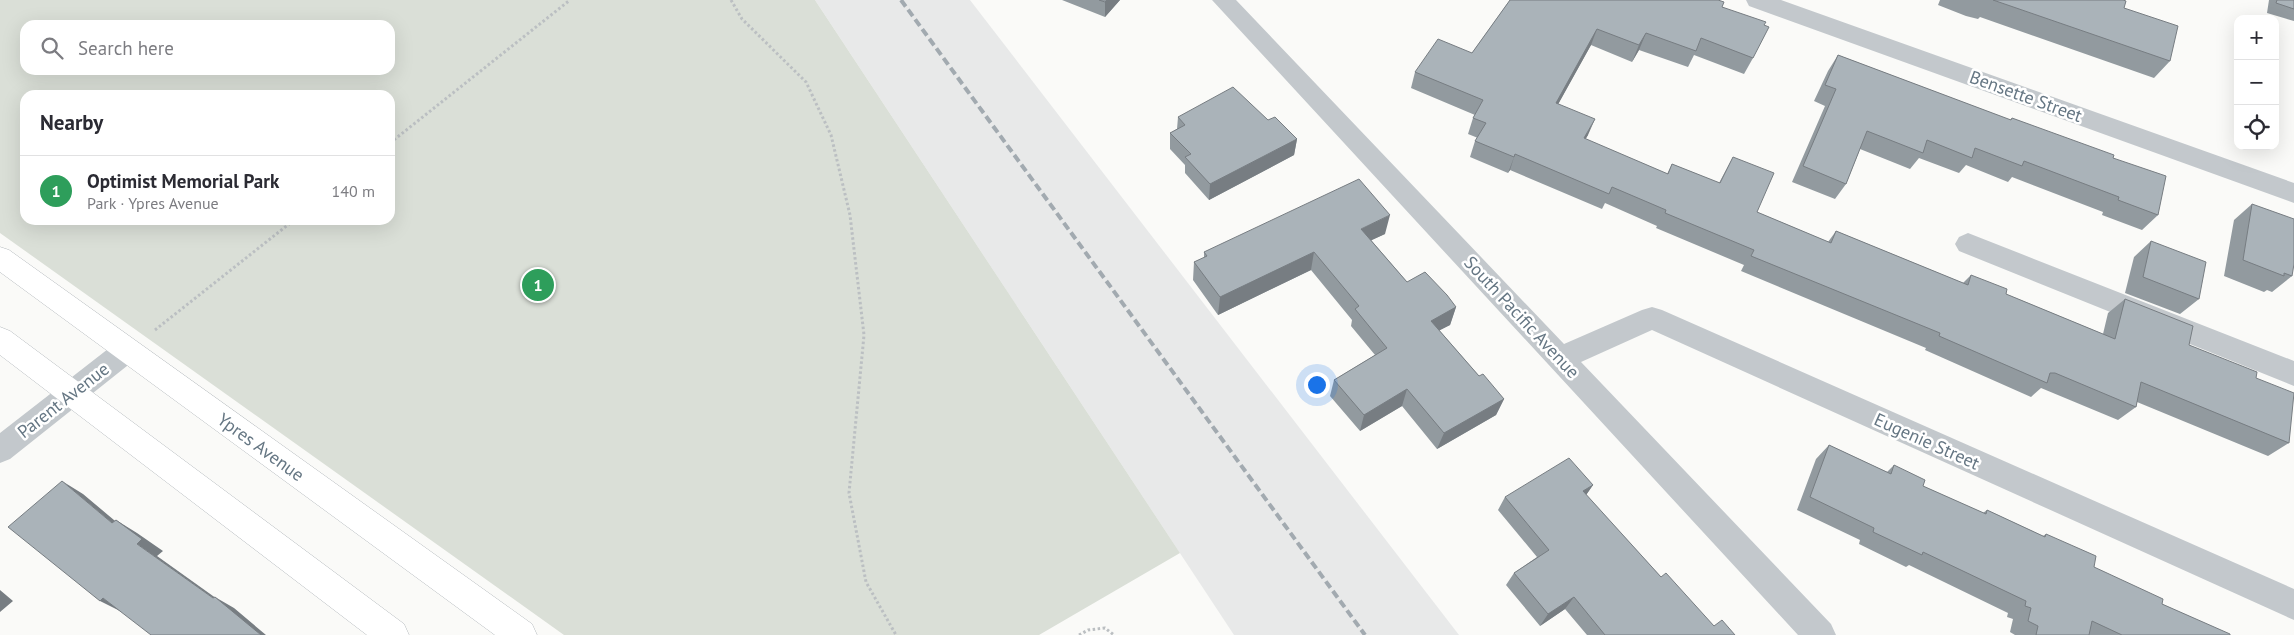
<!DOCTYPE html>
<html lang="en">
<head>
<meta charset="utf-8">
<style>
  body { margin:0; font-family:"PT Sans",sans-serif; background:#f7f7f7; color:#2b2b33 }
  .controls { position:absolute; right:15px; top:15px; display:grid; overflow:hidden; border-radius:10px; box-shadow:0 5px 20px #0002 }
  .controls button { width:45px; height:45px; display:grid; place-items:center; padding:0; border:0; border-bottom:1px solid #e1e1e2; background:#fff; color:#2b2b33; font:25px sans-serif }
  .you { position:absolute; left:1316px; top:384px; width:18px; height:18px; margin:-12px; border:4px solid #fff; border-radius:50%; background:#1a73e8; box-shadow:0 0 0 8px #1a73e833 }
  .badge { display:grid; place-items:center; width:32px; height:32px; border-radius:50%; background:#7c3aed; color:#fff; font-size:16px; font-weight:700 }
  .pin { position:absolute; translate:-50% -50%; border:2px solid #fff; box-shadow:0 1px 5px #0006 }
  .list { margin:0; padding:0; list-style:none }
  h2 { display:flex; justify-content:space-between; align-items:center; height:65px; margin:0; padding:0 20px; font-size:21px }
  h2 small { font-size:16px; font-weight:400; color:#7c7c81 }
  .list li { display:grid; grid-template-columns:32px 1fr auto; gap:15px; align-items:center; box-sizing:border-box; height:70px; padding:0 20px; border-top:1px solid #e1e1e2 }
  .list b { display:block; font-size:19px; white-space:nowrap }
  .list p { margin:0; font-size:16px; white-space:nowrap; color:#7c7c81 }
  .list em { font-size:16px; font-style:normal; color:#7c7c81 }
  .icon { flex:none; width:28px; height:28px; fill:none; stroke:currentColor; stroke-width:2; stroke-linecap:round; stroke-linejoin:round }
  .map { position:relative; flex:none; width:2294px; height:635px; overflow:hidden }
  .search { position:absolute; background:#fff; box-shadow:0 5px 20px #0002; left:20px; top:20px; width:375px; height:55px; display:flex; align-items:center; gap:12px; box-sizing:border-box; padding:0 18px; border-radius:15px; color:#7c7c81; font-size:19px }
  .panel { position:absolute; background:#fff; box-shadow:0 5px 20px #0002; left:20px; top:90px; width:375px; height:135px; border-radius:15px }
  .map>svg:first-child { display:block }
  .built { fill:#e8e9e9 }
  .green { fill:#dadfd7; fill-rule:evenodd }
  .lines { fill:none; stroke-linecap:round; stroke-linejoin:round }
  .major-casing { stroke:#b5babe; stroke-width:1 }
  .path { stroke:#bbbfc2; stroke-width:3; stroke-dasharray:2.5 2.5; stroke-linecap:butt }
  .minor { fill:#c3c8cc; fill-rule:evenodd }
  .major { fill:#fff; fill-rule:evenodd }
  .rail { stroke:#a2aab0; stroke-width:4; stroke-dasharray:8 4; stroke-linecap:butt }
  .wall { fill:#929a9f }
  .shaded-wall { fill:#777d82 }
  .building { fill:#aab3b9; stroke:#777d82 }
  .labels { text-anchor:middle; dominant-baseline:central; stroke-width:5; stroke-linejoin:round; paint-order:stroke }
  .street-label { font-size:18px; fill:#657683; stroke:#fff }
</style>
</head>
<body>
<div class="map">
<svg width="2294" height="635" viewBox="0 0 2294 635">
  <rect width="100%" height="100%" fill="#fafaf8"/>
  <!-- built -->
  <path class="built" d="M815,0H970L1459,635H1234Z"/>
  <!-- green -->
  <path class="green" d="M0,0H815L1180,553L1039,635H564L0,233ZM25,25H390V70H25ZM25,95H390V220H25Z"/>
  <g class="lines">
    <!-- major casing -->
    <g class="major-casing">
      <path id="major" d="M0,247L9,250L532,624L537,635H495L0,272Z
        M0,327L10,331L404,624L409,635H367L0,355Z"/>
    </g>
    <!-- path -->
    <path class="path" d="M731,0L742,19L806,82L831,135L850,215L864,335L849,493L866,582L896,635
      M390,143L570,0
      M155,330L294,220
      M1079,635L1088,630L1105,628L1114,635"/>
    <!-- minor -->
    <path class="minor" d="M1212,0H1236L1564,344L1642,310L1652,307L1662,310L2294,589V620L1652,330L1581,362L1831,624L1836,635H1798Z
      M1746,0H1781L2294,183V203L1749,6Z
      M1968,233L2294,361V386L1959,251L1955,244L1959,237Z
      M127,338L137,342L141,350L137,358L10,459L0,463V433L117,342Z"/>
    <!-- major -->
    <use href="#major" class="major"/>
    <!-- rail -->
    <path class="rail" d="M901,0L1365,635"/>
  </g>
  <!-- wall -->
  <path class="wall" d="M1062,0H1120L1105,17Z
    M1510,0L1722,7L1764,25L1753,58L1744,74L1694,55L1688,67L1639,50L1632,62L1591,45L1558,104L1588,135L1585,139L1667,174L1672,164L1719,183L1733,157L1757,212L1828,242L1836,231L1963,283L1971,275L2006,294L2103,334L2108,313L2125,299L2189,345L2256,378L2289,443L2268,456L2137,402L2136,407L2118,420L2041,388L2031,397L1925,350L1926,348L1741,271L1744,265L1656,228L1657,226L1605,203L1602,209L1510,170L1508,173L1470,157L1475,141L1478,138L1468,134L1473,118L1475,115L1411,88L1415,72L1472,53Z
    M1940,0H2123L2124,8L2170,61L2154,78L1980,17L1978,19L1966,16L1938,5Z
    M2269,0H2294V21L2267,13Z
    M1838,55L2010,120L2012,118L2113,158L2158,215L2142,230L2102,215L2103,212L2012,177L2008,182L1966,165L1959,173L1919,158L1910,169L1860,149L1846,184L1835,199L1792,182L1825,106L1814,101L1828,71Z
    M1178,117L1268,120L1297,139L1294,155L1209,200L1185,173V165L1170,149V133L1177,129Z
    M2252,204L2292,276L2272,292L2267,290L2264,292L2224,276L2234,220Z
    M1385,234L1371,240L1407,282L1456,307L1450,325L1439,330L1479,376L1504,399L1496,415L1437,449L1402,406L1360,431L1330,396L1334,380L1375,355L1351,326L1352,320L1311,270L1218,315L1193,280L1194,262L1204,258V252Z
    M2151,241L2199,299L2180,314L2125,293L2134,257Z
    M1829,445L1887,472L1894,465L1923,486L1983,513L1987,510L2043,536L2046,534L2094,567L2162,604L2230,635H2015L2010,632L2013,619L2007,617L2008,613L1909,565L1906,567L1859,544L1860,540L1797,510L1816,459Z
    M1593,485L1586,495L1661,577L1714,626L1735,635H1587L1565,609L1540,626L1506,585L1514,573L1537,557L1498,510L1505,497Z"/>
  <!-- shaded-wall -->
  <path class="shaded-wall" d="M1107,0H1120L1105,17V2Z
    M1597,29L1591,45L1550,119L1556,103Z
    M1646,33L1639,50L1632,62L1639,45Z
    M1595,119L1588,135L1577,154L1584,138Z
    M1297,139L1294,155L1209,200L1210,184Z
    M1515,154L1510,170L1508,173L1514,157Z
    M1390,215L1385,234L1357,247L1361,229Z
    M1314,252L1311,270L1218,315L1220,297Z
    M1456,307L1450,325L1425,338L1431,321Z
    M1407,389L1402,406L1360,431L1364,415Z
    M1504,399L1496,415L1437,449L1444,433Z
    M62,481L83,494L133,536L112,523Z
    M1593,485L1584,498L1583,491Z
    M116,520L137,533L163,551L157,556L220,601L215,597L234,608L266,635H261L213,598L137,544Z
    M0,590L13,601L0,612Z
    M1574,597L1565,609L1540,626L1548,614Z
    M103,598L122,612L100,601Z"/>
  <!-- building -->
  <path class="building" d="M1099,0H1107L1105,2Z
    M1510,0H1718L1724,2L1722,7L1766,22L1764,25L1769,27L1753,58L1701,38L1696,51L1646,33L1639,45L1597,29L1556,103L1595,119L1584,138L1668,174L1672,164L1720,183L1733,157L1774,173L1757,212L1831,243L1836,231L1968,285L1971,275L2007,289L2006,294L2115,339L2125,299L2193,326L2189,345L2257,372L2256,378L2294,393L2289,443L2141,382L2136,407L2055,373H2050L2047,383L1939,336L1940,333L1751,256L1754,250L1665,213L1666,210L1612,187L1609,194L1515,154L1514,157L1475,141L1486,123L1473,118L1483,100L1415,72L1438,39L1472,53Z
    M1993,0H2123L2126,1L2124,8L2178,26L2170,61Z
    M2277,0H2294V9L2276,3Z
    M1838,55L2011,120L2012,118L2114,155L2113,158L2166,176L2158,215L2118,200L2119,197L2024,161L2022,166L1975,148L1972,158L1927,140L1923,153L1867,131L1846,184L1803,166L1836,89L1825,85Z
    M1233,87L1268,120L1275,117L1297,139L1210,184L1185,157L1191,154L1170,133L1185,125L1178,117Z
    M1359,179L1390,215L1361,229L1407,282L1425,272L1447,295L1456,307L1431,321L1479,376L1483,374L1504,399L1444,433L1407,389L1364,415L1334,380L1387,348L1355,309L1359,306L1314,252L1220,297L1194,262L1207,256L1204,252Z
    M2252,204L2294,219V264L2292,276L2284,273V276L2243,260Z
    M2151,241L2206,262L2199,299L2143,277Z
    M1829,445L1891,474L1894,465L1925,480L1923,486L1986,514L1987,510L2045,537L2046,534L2096,556L2094,567L2163,599L2162,604L2230,634V635H2122L2092,621L2089,635H2036L2038,626L2028,621L2031,608L2025,606L2026,601L1923,552L1922,555L1873,532L1874,528L1810,497Z
    M1569,458L1593,485L1583,491L1661,577L1666,573L1714,626L1722,620L1735,635H1605L1574,597L1548,614L1514,573L1549,550L1505,497Z
    M62,481L112,523L116,520L142,539L137,544L213,598L215,597L261,635H151L103,598L100,601L8,527Z"/>
  <g class="labels">
    <!-- street labels -->
    <g class="street-label">
      <text transform="translate(2026 96) rotate(20)">Bensette Street</text>
      <text transform="translate(1522 317) rotate(47)">South Pacific Avenue</text>
      <text transform="translate(63 400) rotate(-38)">Parent Avenue</text>
      <text transform="translate(1927 441) rotate(24)">Eugenie Street</text>
      <text transform="translate(261 447) rotate(36)">Ypres Avenue</text>
    </g>
  </g>
</svg>
<div class="controls">
<button>+</button>
<button>−</button>
<button><svg class="icon" aria-label="locate" viewBox="0 0 24 24"><circle cx="12" cy="12" r="6"/><path d="M12 2v4M12 18v4M2 12h4M18 12h4"/></svg></button>
</div>
<div class="you"></div>
<div class="pin badge" style="left:538px;top:285px;background:#2e9e5b">1</div>
<div class="search"><svg class="icon" aria-label="search" viewBox="0 0 24 24"><circle cx="10" cy="10" r="6"/><path d="M15 15l6 6"/></svg>Search here</div>
<section class="panel">
<h2>Nearby<small></small></h2>
<ul class="list">
<li><span class="badge" style="background:#2e9e5b">1</span><div><b>Optimist Memorial Park</b><p>Park · Ypres Avenue</p></div><em>140 m</em></li>
</ul>
</section>
</div>
</body>
</html>
